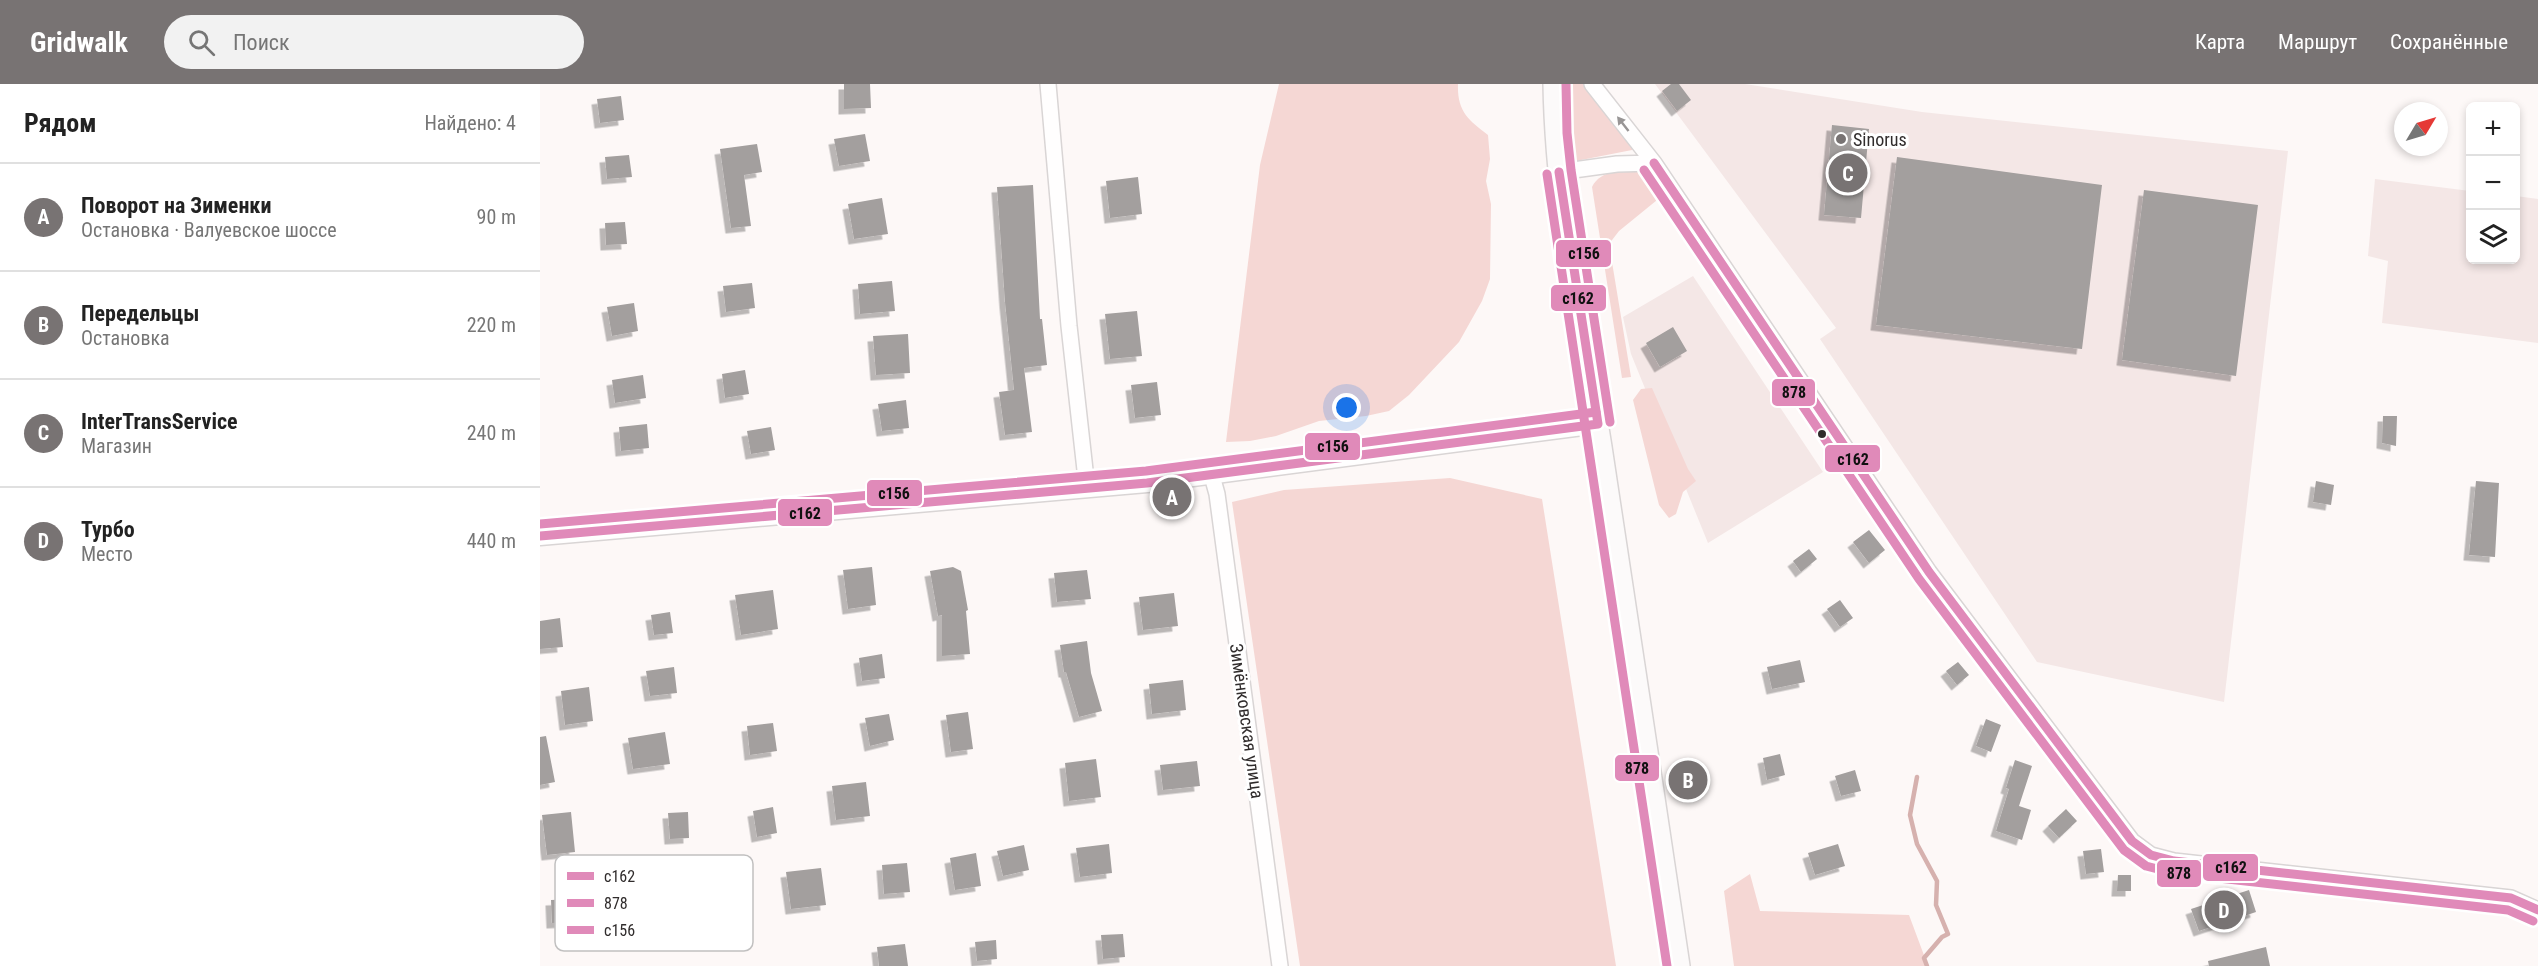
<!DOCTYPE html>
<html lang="ru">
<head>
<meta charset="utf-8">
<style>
  body { margin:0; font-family:"Roboto Condensed",sans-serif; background:#f2f2f2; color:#222 }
  .controls { position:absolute; right:18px; top:18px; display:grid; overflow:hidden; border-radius:9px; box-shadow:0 3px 9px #0003 }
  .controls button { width:54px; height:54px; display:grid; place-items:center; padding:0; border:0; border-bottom:2px solid #e0e0e0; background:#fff; color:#222; font:30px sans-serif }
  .compass { position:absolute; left:1854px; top:18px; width:54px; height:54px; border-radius:50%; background:#fff; box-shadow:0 3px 9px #0003; rotate:52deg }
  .you { position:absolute; left:807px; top:324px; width:21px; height:21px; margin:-15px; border:4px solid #fff; border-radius:50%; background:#1a73e8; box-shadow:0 0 0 9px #1a73e833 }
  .badge { display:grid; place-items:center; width:39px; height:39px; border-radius:50%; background:#787373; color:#fff; font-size:20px; font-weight:700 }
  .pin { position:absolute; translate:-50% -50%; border:3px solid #fff; box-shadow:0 2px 6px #0006 }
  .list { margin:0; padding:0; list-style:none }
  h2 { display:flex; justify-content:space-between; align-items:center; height:78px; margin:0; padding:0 24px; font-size:26px }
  h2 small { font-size:20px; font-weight:400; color:#767676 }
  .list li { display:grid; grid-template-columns:39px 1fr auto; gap:18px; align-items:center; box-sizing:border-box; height:108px; padding:0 24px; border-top:2px solid #e0e0e0 }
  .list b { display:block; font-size:22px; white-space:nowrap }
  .list p { margin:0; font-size:20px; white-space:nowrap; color:#767676 }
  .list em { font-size:20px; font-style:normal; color:#767676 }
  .icon { flex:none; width:33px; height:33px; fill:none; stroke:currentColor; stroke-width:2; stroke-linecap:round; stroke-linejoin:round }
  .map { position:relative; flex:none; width:1998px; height:882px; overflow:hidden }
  header { display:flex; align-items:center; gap:36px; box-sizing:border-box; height:84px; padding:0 30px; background:#787373; color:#fff }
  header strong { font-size:28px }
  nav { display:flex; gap:33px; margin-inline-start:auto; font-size:21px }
  .search { width:420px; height:54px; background:#f2f2f2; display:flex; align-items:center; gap:15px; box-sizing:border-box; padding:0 21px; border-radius:33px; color:#767676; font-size:22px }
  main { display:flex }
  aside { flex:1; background:#fff }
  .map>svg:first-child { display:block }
  .built { fill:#f4e7e6 }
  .green { fill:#f5d7d4 }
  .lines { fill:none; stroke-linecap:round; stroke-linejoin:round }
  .stream { stroke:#d6b1ae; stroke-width:4.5 }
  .building { fill:#a39f9e; filter:url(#shadow) }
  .minor-casing { stroke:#d9d5d5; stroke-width:18 }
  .tertiary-casing { stroke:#d9d5d5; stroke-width:21 }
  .secondary-casing { stroke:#d9d5d5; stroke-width:24 }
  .minor { stroke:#fffefe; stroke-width:15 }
  .tertiary { stroke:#fffefe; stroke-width:18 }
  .secondary { stroke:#fcfafa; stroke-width:21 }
  .bus-1-casing { stroke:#fff; stroke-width:14 }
  .bus-2-casing { stroke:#fff; stroke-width:14 }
  .bus-3-casing { stroke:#fff; stroke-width:14 }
  .bus-1 { stroke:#e08ab9; stroke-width:9 }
  .bus-2 { stroke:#e08ab9; stroke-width:9 }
  .bus-3 { stroke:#e08ab9; stroke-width:9 }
  .oneway { fill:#989595 }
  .poi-dot { fill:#787373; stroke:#fff; stroke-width:2 }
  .bus-dot { fill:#302c2c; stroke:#fff; stroke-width:2 }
  .labels { text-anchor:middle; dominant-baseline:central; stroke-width:6; stroke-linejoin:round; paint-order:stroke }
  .poi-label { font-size:18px; fill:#302c2c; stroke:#fff; text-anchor:start }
  .street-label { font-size:18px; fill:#302c2c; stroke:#fff }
  .key { fill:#fff; stroke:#c1c0c0; stroke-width:1.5 }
  .key-label { font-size:16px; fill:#302c2c }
  .line-badge { stroke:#fff; stroke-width:2 }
  .pale-badge-label { font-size:16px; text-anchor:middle; font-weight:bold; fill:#111 }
</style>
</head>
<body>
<header>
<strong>Gridwalk</strong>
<div class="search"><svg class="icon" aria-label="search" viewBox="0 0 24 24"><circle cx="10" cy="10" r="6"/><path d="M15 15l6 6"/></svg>Поиск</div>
<nav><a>Карта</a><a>Маршрут</a><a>Сохранённые</a></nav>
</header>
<main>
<aside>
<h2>Рядом<small>Найдено: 4</small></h2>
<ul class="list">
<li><span class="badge">A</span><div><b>Поворот на Зименки</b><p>Остановка · Валуевское шоссе</p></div><em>90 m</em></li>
<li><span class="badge">B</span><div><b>Передельцы</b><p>Остановка</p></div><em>220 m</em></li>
<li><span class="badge">C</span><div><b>InterTransService</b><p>Магазин</p></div><em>240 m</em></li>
<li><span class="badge">D</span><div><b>Турбо</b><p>Место</p></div><em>440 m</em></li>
</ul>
</aside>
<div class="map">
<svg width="1998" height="882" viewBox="0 0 1998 882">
  <defs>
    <filter id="shadow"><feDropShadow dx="-5.5" dy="5.5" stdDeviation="0" flood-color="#0004"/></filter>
  </defs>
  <rect width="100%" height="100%" fill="#fdf8f7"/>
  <!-- built -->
  <path class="built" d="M1115,0H1205L1382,28L1748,67L1684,618L1497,578L1280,255L1296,244Z
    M1835,95L1930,107V176H1976V112L1998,115V259L1842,239L1848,177L1828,172Z
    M1153,192L1283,388L1168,459L1091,270L1083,233Z"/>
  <!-- green -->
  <path class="green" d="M739,0H918C917,27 928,36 948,51L950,75L946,97L951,120L950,195L942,217L919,258L869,311L849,327L826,332L779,337L736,352L710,357L686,358L720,81Z
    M1028,0H1043L1092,62V66L1036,77L1031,67Z
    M1100,85C1116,87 1120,98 1122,112L1079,147L1069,160L1091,293L1082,294L1052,103C1061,85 1083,87 1100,85Z
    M1112,304L1148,385L1156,397L1143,408L1136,430L1129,434L1119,421L1093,316L1101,305Z
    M910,394L1002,415L1076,882H760L692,418L744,406Z
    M1210,790L1220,827L1369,831L1388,882H1194L1184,807Z"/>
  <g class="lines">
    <!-- stream -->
    <path class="stream" d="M1377,693L1370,731L1377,760L1397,797L1396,821L1408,850L1402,853L1384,874L1387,882"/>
  </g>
  <!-- building -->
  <path class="building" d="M304,0H330L331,24L304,25Z
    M1131,0H1139L1151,16L1137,27L1122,7Z
    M81,12L84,36L60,39L57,15Z
    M1292,41L1329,45L1321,134L1284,131Z
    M325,50L330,77L299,82L294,55Z
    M217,60L222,88L204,91L211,142L191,144L180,65Z
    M89,71L92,93L67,95L65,73Z
    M1357,73L1562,101L1542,265L1336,241Z
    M598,93L602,130L570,134L566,97Z
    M493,101L500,235H502L507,281L484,284L492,348L465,351L459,308L474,306L465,218L457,103Z
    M1604,106L1718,121L1696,292L1582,276Z
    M342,114L348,150L314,155L308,120Z
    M85,138L87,160L66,161L65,139Z
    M352,197L355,227L320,230L318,200Z
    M212,199L215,224L186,228L183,202Z
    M94,219L98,247L72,252L67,223Z
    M597,227L602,272L570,275L565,230Z
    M1133,243L1147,267L1120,283L1106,259Z
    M368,250L370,289L336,291L333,252Z
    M205,286L209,310L185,314L182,290Z
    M103,291L106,314L75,319L72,296Z
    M617,298L621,331L595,334L591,301Z
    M366,316L369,344L342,347L338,320Z
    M1843,332H1857L1856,362L1842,359Z
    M107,340L109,364L81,367L79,343Z
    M231,343L235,366L211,370L207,347Z
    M1776,397L1794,401L1791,421L1773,418Z
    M1936,397L1959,399L1955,473L1929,471Z
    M1329,446L1345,466L1329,479L1313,458Z
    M1269,465L1277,475L1261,488L1253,477Z
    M332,483L336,521L308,525L303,486Z
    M413,483L421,487L428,526L426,527L430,570L402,572V531L398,532L390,487Z
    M547,486L551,515L517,518L514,489Z
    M233,506L238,545L201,551L195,511Z
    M634,509L638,542L603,546L599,513Z
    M1300,516L1313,534L1300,543L1287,525Z
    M130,528L133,549L114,551L111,531Z
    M20,534L23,563L0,565V537Z
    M547,557L551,589L562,627L539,633L526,588H524L520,561Z
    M342,570L345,594L322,597L319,574Z
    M1260,576L1265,598L1232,605L1227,583Z
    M1418,578L1429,591L1417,601L1406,587Z
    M134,583L137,609L110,612L106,587Z
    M643,596L646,626L612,630L609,600Z
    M49,603L53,637L25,641L21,607Z
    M428,628L433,665L411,668L406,631Z
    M349,630L354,656L330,662L325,634Z
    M1446,635L1461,641L1451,668L1436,662Z
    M233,639L237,667L210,671L207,642Z
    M125,648L130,680L93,685L88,654Z
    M6,652L15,698L0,701V653Z
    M1240,670L1245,691L1227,696L1223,674Z
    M556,675L561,713L529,717L525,679Z
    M1475,676L1492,682L1479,722L1491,726L1482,756L1456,747L1469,705L1466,704Z
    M657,677L660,702L623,706L620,681Z
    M1315,686L1321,707L1301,712L1295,692Z
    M326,698L330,732L296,736L292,702Z
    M233,723L237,749L217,753L213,727Z
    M1526,725L1537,737L1519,754L1508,742Z
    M31,728L35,768L7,771L2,731Z
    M148,728L149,754L130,755L128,729Z
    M569,760L572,789L540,793L536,764Z
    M1298,760L1305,782L1275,791L1268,769Z
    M484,761L489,786L463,792L457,767Z
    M1561,765L1564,788L1546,790L1543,767Z
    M436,769L441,802L415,806L410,774Z
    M367,779L370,808L344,810L342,781Z
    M281,784L286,821L251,825L246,788Z
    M1578,791H1591V807H1577Z
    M1709,806L1716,828L1659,847L1651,825Z
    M33,815V838L12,839L11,816Z
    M583,850L585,873L563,875L561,851Z
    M456,856L457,875L437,877L435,858Z
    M365,860L368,882H339L337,863Z
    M1726,863L1730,882H1669L1668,877Z"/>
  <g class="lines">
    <!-- minor casing -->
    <g class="minor-casing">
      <path id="minor" d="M508,0L529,242L547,404
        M1052,0L1114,79L1389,488L1592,757L1611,771L1634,777L1971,814L1998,826
        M1019,88L1077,80L1114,79
        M672,392L677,410L740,882"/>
    </g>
    <!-- tertiary casing -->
    <g class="tertiary-casing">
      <path id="tertiary" d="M0,452L607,399L1058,340"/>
    </g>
    <!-- secondary casing -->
    <g class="secondary-casing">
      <path id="secondary" d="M1014,0C1016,122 1042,243 1061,363C1088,536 1113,709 1139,882"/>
    </g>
    <!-- minor -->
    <use href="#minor" class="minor"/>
    <!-- tertiary -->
    <use href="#tertiary" class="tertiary"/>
    <!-- secondary -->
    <use href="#secondary" class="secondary"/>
    <!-- bus-1 casing -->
    <g class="bus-1-casing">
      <path id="bus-1" d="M1114,79L1389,488L1592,757L1611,771L1634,777L1971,814L1998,826
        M1019,88L1058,340
        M0,452L607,399L1058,340"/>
    </g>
    <!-- bus-2 casing -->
    <g class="bus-2-casing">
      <path id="bus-2" d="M1104,86L1379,495L1584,766L1606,782L1633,789L1968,826L1993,837
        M1007,90L1127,882"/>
    </g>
    <!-- bus-3 casing -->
    <g class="bus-3-casing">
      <path id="bus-3" d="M1026,0L1027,49L1031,86L1070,338
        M0,440L606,387L1056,328"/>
    </g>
    <!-- bus-1 -->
    <use href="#bus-1" class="bus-1"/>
    <!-- bus-2 -->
    <use href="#bus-2" class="bus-2"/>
    <!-- bus-3 -->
    <use href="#bus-3" class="bus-3"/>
  </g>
  <!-- one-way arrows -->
  <defs><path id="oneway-solid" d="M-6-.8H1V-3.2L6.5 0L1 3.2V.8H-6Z" transform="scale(1.5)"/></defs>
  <use class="oneway" href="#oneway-solid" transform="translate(1083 40) rotate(-128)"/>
  <!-- markers -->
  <circle class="poi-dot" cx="1301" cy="55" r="6"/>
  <circle class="bus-dot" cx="1282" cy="350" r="5"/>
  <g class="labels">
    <!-- poi labels -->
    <g class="poi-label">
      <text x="1313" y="55">Sinorus</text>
    </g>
    <!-- street labels -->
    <g class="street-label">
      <text transform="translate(707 637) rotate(82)">Зимёнковская улица</text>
    </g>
  </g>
  <!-- legend -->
  <rect x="15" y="771" width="198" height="96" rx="9" class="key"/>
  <rect x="27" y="788" width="27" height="8" fill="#e08ab9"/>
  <rect x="27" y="815" width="27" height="8" fill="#e08ab9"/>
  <rect x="27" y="842" width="27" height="8" fill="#e08ab9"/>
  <g class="key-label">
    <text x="64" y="798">с162</text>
    <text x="64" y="825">878</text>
    <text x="64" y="852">с156</text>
  </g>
  <g class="line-badge">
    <rect x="1015" y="155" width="57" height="29" rx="6" fill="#e08ab9"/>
    <rect x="1010" y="200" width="57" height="28" rx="6" fill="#e08ab9"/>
    <rect x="1231" y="294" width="45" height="29" rx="6" fill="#e08ab9"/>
    <rect x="764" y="348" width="57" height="29" rx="6" fill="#e08ab9"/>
    <rect x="1284" y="360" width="57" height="29" rx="6" fill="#e08ab9"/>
    <rect x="326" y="395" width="57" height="28" rx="6" fill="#e08ab9"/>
    <rect x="237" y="414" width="56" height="29" rx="6" fill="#e08ab9"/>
    <rect x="1074" y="670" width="46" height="28" rx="6" fill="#e08ab9"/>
    <rect x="1662" y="769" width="57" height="29" rx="6" fill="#e08ab9"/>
    <rect x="1616" y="775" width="46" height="29" rx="6" fill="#e08ab9"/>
  </g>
  <g class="pale-badge-label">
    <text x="1044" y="175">с156</text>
    <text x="1038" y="220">с162</text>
    <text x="1254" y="314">878</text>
    <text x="793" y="368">с156</text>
    <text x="1313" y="381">с162</text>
    <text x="354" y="415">с156</text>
    <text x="265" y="435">с162</text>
    <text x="1097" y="690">878</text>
    <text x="1691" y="789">с162</text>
    <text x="1639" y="795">878</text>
  </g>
</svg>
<div class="controls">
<button>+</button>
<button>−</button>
<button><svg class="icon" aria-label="layers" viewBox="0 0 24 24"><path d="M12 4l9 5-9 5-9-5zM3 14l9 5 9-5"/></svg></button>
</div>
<svg class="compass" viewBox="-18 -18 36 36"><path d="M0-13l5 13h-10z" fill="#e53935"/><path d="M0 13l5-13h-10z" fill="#767676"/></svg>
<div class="you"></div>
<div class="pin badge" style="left:632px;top:413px">A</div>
<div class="pin badge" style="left:1148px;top:696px">B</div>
<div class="pin badge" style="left:1308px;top:89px">C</div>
<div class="pin badge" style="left:1684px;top:826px">D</div>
</div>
</main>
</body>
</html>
